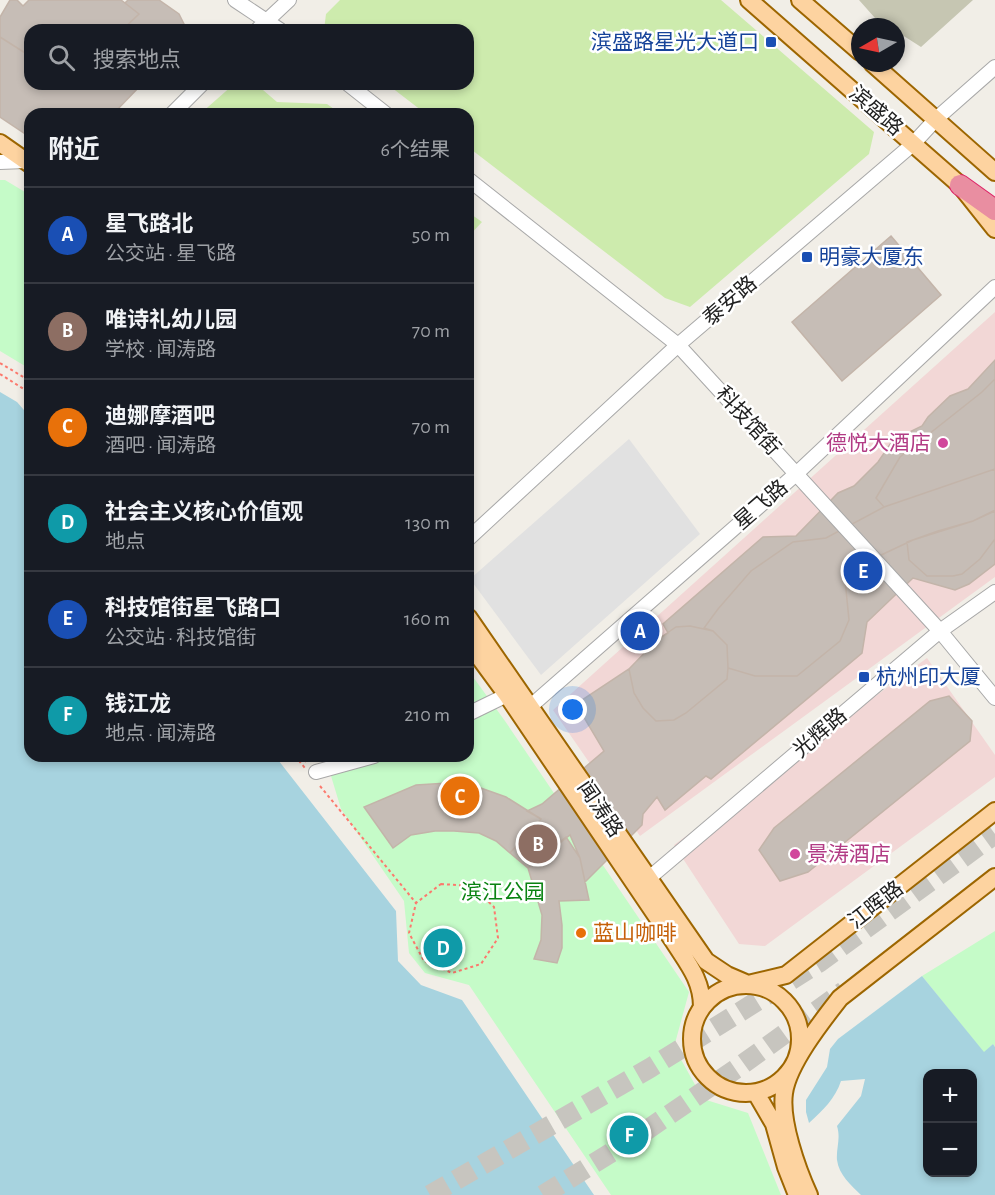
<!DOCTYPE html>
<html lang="zh">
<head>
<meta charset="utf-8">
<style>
  body { margin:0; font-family:"Alegreya Sans","Noto Sans SC",sans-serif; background:#20242c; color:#f1f3f6 }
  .controls { position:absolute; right:18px; bottom:18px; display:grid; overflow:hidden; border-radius:12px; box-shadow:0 3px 9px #0003 }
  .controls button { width:54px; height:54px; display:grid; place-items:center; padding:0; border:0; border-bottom:2px solid #363941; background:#171b24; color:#f1f3f6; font:30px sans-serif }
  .compass { position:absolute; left:851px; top:18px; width:54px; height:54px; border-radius:50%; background:#171b24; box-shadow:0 3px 9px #0003; rotate:261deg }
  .you { position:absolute; left:573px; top:710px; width:21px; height:21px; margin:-15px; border:4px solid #fff; border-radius:50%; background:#1a73e8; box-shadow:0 0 0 9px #1a73e833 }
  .badge { display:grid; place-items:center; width:39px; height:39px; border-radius:50%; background:#0b8043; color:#fff; font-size:20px; font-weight:700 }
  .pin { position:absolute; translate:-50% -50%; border:3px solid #fff; box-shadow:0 2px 6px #0006 }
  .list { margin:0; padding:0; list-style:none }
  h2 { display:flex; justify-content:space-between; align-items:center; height:78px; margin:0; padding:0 24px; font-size:26px }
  h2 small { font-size:20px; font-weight:400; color:#9ea1a6 }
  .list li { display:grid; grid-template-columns:39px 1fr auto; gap:18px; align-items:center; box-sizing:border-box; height:96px; padding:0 24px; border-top:2px solid #363941 }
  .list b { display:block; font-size:22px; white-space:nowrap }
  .list p { margin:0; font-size:20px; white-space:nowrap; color:#9ea1a6 }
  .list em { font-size:20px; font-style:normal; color:#9ea1a6 }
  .icon { flex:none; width:33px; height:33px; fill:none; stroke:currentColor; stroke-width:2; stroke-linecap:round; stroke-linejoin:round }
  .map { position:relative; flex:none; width:995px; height:1195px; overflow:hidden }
  .search { position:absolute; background:#171b24; box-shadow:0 3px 9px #0003; left:24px; top:24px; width:450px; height:66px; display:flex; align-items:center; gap:15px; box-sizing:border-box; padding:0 21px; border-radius:18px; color:#9ea1a6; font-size:22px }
  .panel { position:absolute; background:#171b24; box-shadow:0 3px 9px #0003; left:24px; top:108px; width:450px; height:654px; border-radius:18px }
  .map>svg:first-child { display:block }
  .commercial { fill:#f2d7d6 }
  .construction { fill:#c6c6b2 }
  .grass { fill:#cdebad }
  .park { fill:#c5fbc8 }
  .parking { fill:#e1e1e1 }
  .water { fill:#a7d3df; fill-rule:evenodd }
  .building { fill:#c6bdb6; stroke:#c3b4a9; stroke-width:1.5 }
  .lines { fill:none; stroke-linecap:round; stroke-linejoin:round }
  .highway-tunnel { stroke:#c7c5bf; stroke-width:20; stroke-dasharray:20 10; stroke-linecap:butt }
  .minor-casing { stroke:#a8a8a8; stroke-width:16 }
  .major-casing { stroke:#9d6600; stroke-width:20 }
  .highway-casing { stroke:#de2568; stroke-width:22 }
  .path { stroke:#fc796d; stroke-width:2; stroke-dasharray:3 3; stroke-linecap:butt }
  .minor { stroke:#fff; stroke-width:14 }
  .major { stroke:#fdd3a0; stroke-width:16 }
  .highway { stroke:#e98ea1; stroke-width:20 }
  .transit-dot { fill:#1a4fb4; stroke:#fff; stroke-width:2 }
  .hotel-dot { fill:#d1479c; stroke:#fff; stroke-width:2 }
  .food-dot { fill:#e8710a; stroke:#fff; stroke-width:2 }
  .labels { text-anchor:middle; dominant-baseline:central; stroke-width:5; stroke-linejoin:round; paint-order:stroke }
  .transit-label { font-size:21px; fill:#164399; stroke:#fff; text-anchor:start }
  .street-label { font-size:21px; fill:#212121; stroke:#fff }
  .hotel-label { font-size:21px; fill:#b23c85; stroke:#fff; text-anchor:end }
  .park-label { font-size:21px; fill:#0a8312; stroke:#fff }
  .food-label { font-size:21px; fill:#c56008; stroke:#fff; text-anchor:start }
</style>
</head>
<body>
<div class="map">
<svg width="995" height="1195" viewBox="0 0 995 1195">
  <rect width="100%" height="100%" fill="#f1eee7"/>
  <!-- commercial -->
  <path class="commercial" d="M995,312V577L640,836L553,710Z
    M927,658L995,755V777L765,946L739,944L674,845Z"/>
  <!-- construction -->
  <path class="construction" d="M859,0H973L921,47L896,31V27H889L875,18Z"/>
  <!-- grass -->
  <path class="grass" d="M340,0H721L874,132L869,154L690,307L665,298L468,147V114H426L387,84H468V30H324L326,14Z
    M234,84H256L277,102L327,104L341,114H200Z
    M468,212L482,222L468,237Z"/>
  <!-- park -->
  <path class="park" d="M0,180H5L30,195V369L0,351Z
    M468,670L505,721L689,992L674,1047L703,1099L748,1113L781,1195H611L469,985L425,973L409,953L404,901L341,809L325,756H468Z
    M995,931V1047L993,1044L984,1053L922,976Z"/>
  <!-- parking -->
  <path class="parking" d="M629,439L700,534L541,675L470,579Z"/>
  <!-- water -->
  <path class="water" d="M0,392L17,402L30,417V756H275L396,911L398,961L421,985L462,1000L594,1195H0Z
    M922,976L984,1052L993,1044L995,1047V1195H861C851,1185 839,1175 837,1160C836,1148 841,1139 837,1126L861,1096L865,1079L841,1081C835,1099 823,1110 809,1123L806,1112V1100L827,1067L830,1049L838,1039ZM928,1074H972V1172H928Z"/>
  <!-- building -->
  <path class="building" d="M10,0H17L23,6L29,0H121L139,14L122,30H30V56L0,37V17Z
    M128,0H159L179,14L186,28L185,30H122L139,14L125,3Z
    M0,37L30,56V84H142L113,114H30V137L0,117Z
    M891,236L941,295L842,381L792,322Z
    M995,360V564L969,584L955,590L913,578L867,622L862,653L711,779L706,776L665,810L657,797L643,814L642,825L585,882L580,858L570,835L528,868L510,853L541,819L527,811L542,804L604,751L576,704L629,669L657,640L668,633L663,624L763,537L796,536L838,493L854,486L878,462L893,440L922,426L928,417L950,396L968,389Z
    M995,379V469L884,507L876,498L900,457L982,392Z
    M995,469V511L973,521L913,540L862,564L845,580L849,620L840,641L797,676H755L728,668L727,645L713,631L704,628L718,609L751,571L793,542L826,538L884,507Z
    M995,510V539L980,559L962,574L953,576H927L909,560L907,542L938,531L973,521Z
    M690,626L713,631L727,645L728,668L727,679L686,713L674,720L656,721L643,708L634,693L629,669L657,640L676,627Z
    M949,696L972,721L970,741L808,872L780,881L759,850L774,828L930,701Z
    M448,783L478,787L506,797L541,819L510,853L496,841L479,833L454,831H435L411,835L393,848L364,807L416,785Z
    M566,837L580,858L589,900L559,901L562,925V948L557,963L534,959L541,940L542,915L528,868Z"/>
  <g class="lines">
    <!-- highway-tunnel -->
    <path class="highway-tunnel" d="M430,1195L650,1068L820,962L995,834
      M543,1195L638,1136L736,1069L844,991"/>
    <!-- minor casing -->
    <g class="minor-casing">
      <path id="minor" d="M235,0L280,30
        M257,30L289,0
        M348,84L386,114
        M172,114L202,84
        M0,162L25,161
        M468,179L678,345L940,631L995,698
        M468,539L678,345L913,144L936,119L995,67
        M524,712L796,474L995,287
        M468,714L507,695
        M316,772L374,756
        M648,879L940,631L995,592"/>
    </g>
    <!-- major casing -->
    <g class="major-casing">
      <path id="major" d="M749,0L960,185L995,229
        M800,0L860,52
        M872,63L995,172
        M0,143L30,164
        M468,617L706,961L727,975L748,984L786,975L995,811
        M468,642L507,695L674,942C688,964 702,980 702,1007
        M692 1039a54 54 0 1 1 108 0a54 54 0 1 1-108 0Z
        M756,1093L774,1124L786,1167L797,1195
        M809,1195C797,1169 780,1121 784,1093C788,1064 822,1021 840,998L995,877"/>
    </g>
    <!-- highway casing -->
    <g class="highway-casing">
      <path id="highway" d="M960,185L995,210"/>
    </g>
    <!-- path -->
    <path class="path" d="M0,363L30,381
      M0,374L30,393
      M295,756L305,768
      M302,756L306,762
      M320,786L416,903
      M441,884L472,886L494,907L498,938L481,964L452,973L424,961L409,933L416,903Z"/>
    <!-- minor -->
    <use href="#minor" class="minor"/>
    <!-- major -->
    <use href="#major" class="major"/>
    <!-- highway -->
    <use href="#highway" class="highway"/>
  </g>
  <!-- markers -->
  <g class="transit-dot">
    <rect x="765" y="36" width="12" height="12" rx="3"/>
    <rect x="801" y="251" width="12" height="12" rx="3"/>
    <rect x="858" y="671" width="12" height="12" rx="3"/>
  </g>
  <g class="hotel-dot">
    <circle cx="943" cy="443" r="6"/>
    <circle cx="795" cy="854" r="6"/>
  </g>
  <circle class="food-dot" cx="581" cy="933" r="6"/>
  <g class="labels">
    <!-- transit labels -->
    <g class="transit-label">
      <text x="759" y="42" text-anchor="end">滨盛路星光大道口</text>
      <text x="819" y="257">明豪大厦东</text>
      <text x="876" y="677">杭州印大厦</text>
    </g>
    <!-- street labels -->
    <g class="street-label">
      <text transform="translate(876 111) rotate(41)">滨盛路</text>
      <text transform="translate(730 301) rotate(-41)">泰安路</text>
      <text transform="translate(748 421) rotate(48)">科技馆街</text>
      <text transform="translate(761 505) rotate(-41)">星飞路</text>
      <text transform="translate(820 733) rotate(-41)">光辉路</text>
      <text transform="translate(600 809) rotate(56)">闻涛路</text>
      <text transform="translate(876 905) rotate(-38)">江晖路</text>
    </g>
    <!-- hotel labels -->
    <g class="hotel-label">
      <text x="931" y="443">德悦大酒店</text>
      <text x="807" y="854" text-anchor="start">景涛酒店</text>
    </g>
    <!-- park labels -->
    <g class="park-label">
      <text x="503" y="892">滨江公园</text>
    </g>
    <!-- food labels -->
    <g class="food-label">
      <text x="593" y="933">蓝山咖啡</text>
    </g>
  </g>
</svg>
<div class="controls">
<button>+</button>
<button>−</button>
</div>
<svg class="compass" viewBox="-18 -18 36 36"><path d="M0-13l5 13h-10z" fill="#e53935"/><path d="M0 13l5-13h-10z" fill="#9ea1a6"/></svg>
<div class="you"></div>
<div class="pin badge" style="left:640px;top:631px;background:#1a4fb4">A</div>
<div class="pin badge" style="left:538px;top:844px;background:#8d6e63">B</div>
<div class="pin badge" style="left:460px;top:796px;background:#e8710a">C</div>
<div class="pin badge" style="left:443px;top:948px;background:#0f9aa8">D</div>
<div class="pin badge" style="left:863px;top:571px;background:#1a4fb4">E</div>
<div class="pin badge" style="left:629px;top:1135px;background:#0f9aa8">F</div>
<div class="search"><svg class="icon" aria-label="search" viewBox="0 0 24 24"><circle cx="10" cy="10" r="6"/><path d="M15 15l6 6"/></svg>搜索地点</div>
<section class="panel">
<h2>附近<small>6个结果</small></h2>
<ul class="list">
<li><span class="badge" style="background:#1a4fb4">A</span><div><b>星飞路北</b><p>公交站 · 星飞路</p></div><em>50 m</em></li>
<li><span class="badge" style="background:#8d6e63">B</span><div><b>唯诗礼幼儿园</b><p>学校 · 闻涛路</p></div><em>70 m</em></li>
<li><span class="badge" style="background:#e8710a">C</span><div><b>迪娜摩酒吧</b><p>酒吧 · 闻涛路</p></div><em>70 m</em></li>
<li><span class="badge" style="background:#0f9aa8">D</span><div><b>社会主义核心价值观</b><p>地点</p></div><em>130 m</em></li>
<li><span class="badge" style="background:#1a4fb4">E</span><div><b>科技馆街星飞路口</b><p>公交站 · 科技馆街</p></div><em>160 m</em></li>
<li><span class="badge" style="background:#0f9aa8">F</span><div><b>钱江龙</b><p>地点 · 闻涛路</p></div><em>210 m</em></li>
</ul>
</section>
</div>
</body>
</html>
